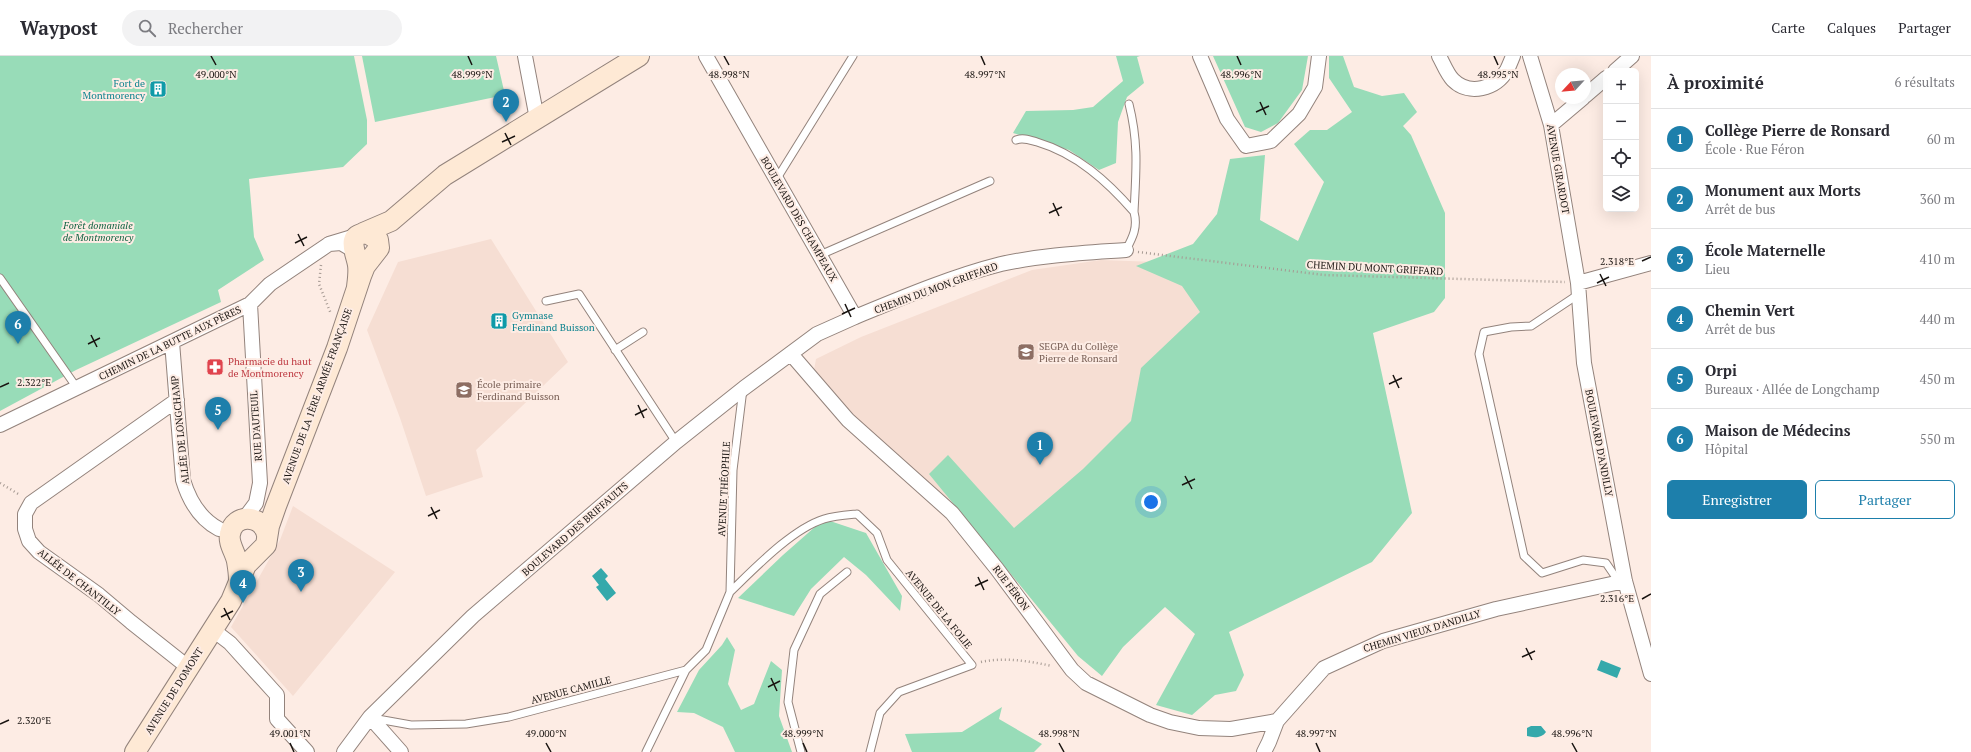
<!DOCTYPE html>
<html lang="fr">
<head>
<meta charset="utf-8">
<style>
  body { margin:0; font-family:"PT Serif",serif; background:#f2f2f3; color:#2b2b33 }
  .controls { position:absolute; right:12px; top:12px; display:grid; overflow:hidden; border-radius:6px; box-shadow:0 4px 16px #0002 }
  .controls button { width:36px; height:36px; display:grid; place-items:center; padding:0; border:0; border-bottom:1px solid #e1e1e2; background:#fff; color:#2b2b33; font:20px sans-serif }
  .compass { position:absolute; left:1555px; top:12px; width:36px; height:36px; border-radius:50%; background:#fff; box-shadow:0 4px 16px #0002; rotate:244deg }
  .you { position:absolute; left:1151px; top:446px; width:14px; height:14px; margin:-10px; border:3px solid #fff; border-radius:50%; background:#1a73e8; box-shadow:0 0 0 6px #1a73e833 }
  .badge { display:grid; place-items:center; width:26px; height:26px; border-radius:50%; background:#1d7fab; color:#fff; font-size:13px; font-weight:700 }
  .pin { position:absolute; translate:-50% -33px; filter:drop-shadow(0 1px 2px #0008) }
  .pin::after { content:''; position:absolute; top:21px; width:14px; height:12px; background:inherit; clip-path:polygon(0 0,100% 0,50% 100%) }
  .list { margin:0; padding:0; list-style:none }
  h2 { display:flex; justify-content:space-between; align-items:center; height:52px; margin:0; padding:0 16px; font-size:17px }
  h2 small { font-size:13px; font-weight:400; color:#7c7c81 }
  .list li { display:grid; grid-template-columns:26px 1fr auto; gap:12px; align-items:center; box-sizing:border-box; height:60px; padding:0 16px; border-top:1px solid #e1e1e2 }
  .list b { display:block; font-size:15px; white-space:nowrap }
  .list p { margin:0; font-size:13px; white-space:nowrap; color:#7c7c81 }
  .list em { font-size:13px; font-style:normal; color:#7c7c81 }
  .actions { display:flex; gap:8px; padding:12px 16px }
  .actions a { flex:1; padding:9px 0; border:1px solid #1d7fab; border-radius:6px; text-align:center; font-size:14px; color:#1d7fab }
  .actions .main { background:#1d7fab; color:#fff }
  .icon { flex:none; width:22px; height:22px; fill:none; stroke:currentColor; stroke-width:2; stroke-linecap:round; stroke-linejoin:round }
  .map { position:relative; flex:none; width:1651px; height:696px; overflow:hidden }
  header { display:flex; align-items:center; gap:24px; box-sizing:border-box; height:56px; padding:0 20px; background:#fff; border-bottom:1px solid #e1e1e2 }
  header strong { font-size:19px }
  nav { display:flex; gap:22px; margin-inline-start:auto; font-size:14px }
  .search { width:280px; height:36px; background:#f2f2f3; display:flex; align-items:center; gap:10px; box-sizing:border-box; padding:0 14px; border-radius:22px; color:#7c7c81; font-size:15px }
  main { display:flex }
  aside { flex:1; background:#fff }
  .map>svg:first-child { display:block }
  .built { fill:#f6ded3 }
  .green { fill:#98dcb8 }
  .water { fill:#35a9ab }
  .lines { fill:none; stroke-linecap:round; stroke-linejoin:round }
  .lane-casing { stroke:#93837c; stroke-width:9 }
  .street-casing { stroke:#93837c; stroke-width:16 }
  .secondary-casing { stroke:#93837c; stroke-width:22 }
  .path { stroke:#a59992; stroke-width:2.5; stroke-dasharray:1 3; stroke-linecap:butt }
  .lane { stroke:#fff; stroke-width:7 }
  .street { stroke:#fff; stroke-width:14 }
  .secondary { stroke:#fee9d5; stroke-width:20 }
  .ticks { fill:none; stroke:#191411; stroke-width:1.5 }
  .labels { text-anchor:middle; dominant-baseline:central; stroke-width:4; stroke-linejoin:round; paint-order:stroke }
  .culture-label { font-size:10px; fill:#0d838f; stroke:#fdece4; text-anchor:end }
  .street-label { font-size:10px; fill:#191411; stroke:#fdece4 }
  .park-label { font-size:10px; font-style:italic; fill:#106342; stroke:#fdece4 }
  .education-label { font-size:10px; fill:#785e54; stroke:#fdece4; text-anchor:start }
  .health-label { font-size:10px; fill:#be3a42; stroke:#fdece4; text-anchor:start }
  .ticks-label { font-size:10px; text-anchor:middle; fill:#191411; stroke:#fdece4; stroke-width:4; stroke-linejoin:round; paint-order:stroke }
</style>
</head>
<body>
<header>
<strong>Waypost</strong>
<div class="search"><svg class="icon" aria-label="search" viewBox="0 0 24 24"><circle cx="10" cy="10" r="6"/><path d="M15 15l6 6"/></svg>Rechercher</div>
<nav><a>Carte</a><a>Calques</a><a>Partager</a></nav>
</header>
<main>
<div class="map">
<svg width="1651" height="696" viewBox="0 0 1651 696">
  <rect width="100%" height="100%" fill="#fdece4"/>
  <!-- built -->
  <path class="built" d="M491,183L568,306L476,394L483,421L426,440L400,362L367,274L398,206Z
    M1101,204L1157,206L1234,216L1057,574L962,459L855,360L814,314L816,303L861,281L1032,214Z
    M293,450L395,516L293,640L231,571L280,484Z"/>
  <!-- green -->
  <path class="green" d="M0,0H354L367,64V88L343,111L249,123L254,181L264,204L218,234L221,246L76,314L0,355Z
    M362,0H496L505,39L375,66Z
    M1116,0H1140L1137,1L1144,27L1127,41L1118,66L1116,107L1099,114L1069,94L1013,77L1026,55L1073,54L1093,51L1123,25Z
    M1213,0H1308L1302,34L1278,67L1261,76L1245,71Z
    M1329,0H1343L1354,31L1382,40L1404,37L1417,56L1403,70L1411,79L1445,157V242L1434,256L1373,277L1412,457L1372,506L1229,576L1244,619L1236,635L1215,639L1192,659L1156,649L1195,578L1165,551L1123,591L1102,620L1078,600L929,418L948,399L1014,472L1083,413L1131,365L1141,312L1200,256L1182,230L1136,210L1193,188L1217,158L1230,103L1265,99L1260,164L1298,185L1324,126L1294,88L1310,74H1327L1352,56L1329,22Z
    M824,463L866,477L902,540L900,555L866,519L844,501L811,533L794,560L738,542L783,499Z
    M727,581L735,594L728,628L741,654L754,648L771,605L782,614L779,660L792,696H735L723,671L694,657L677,656L699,614L722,589Z
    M1002,651L999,663L1042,688L1034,696H912L905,678L962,676Z"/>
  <!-- water -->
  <path class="water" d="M601,512L608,520L605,523L616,537L607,545L596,531L599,529L592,520Z
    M1601,604L1621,612L1617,622L1597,614Z
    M1531,670H1541L1546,676C1542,682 1534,682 1527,680V672Z"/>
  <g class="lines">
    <!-- lane casing -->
    <g class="lane-casing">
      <path id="lane" d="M1016,84C1023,81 1030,84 1037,86C1077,98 1107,125 1134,156
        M776,124L853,0
        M1126,194C1133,181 1138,171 1134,156C1136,116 1139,88 1129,48
        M820,199L990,125
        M0,222L77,332
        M1579,238L1531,270L1511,271L1484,276L1479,298L1524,500L1542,517L1583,504L1606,507L1619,526
        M546,245L579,238L676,386
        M615,294L643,276
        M730,536C754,513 792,473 824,463C834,460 847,459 857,458L877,477L887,504L972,609L899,636L880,657L870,696
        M372,662L411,669L466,668L509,661L686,614L706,594L730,536L733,414L743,333
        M646,696L686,614
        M801,696L788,646L794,594L820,538L847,516"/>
    </g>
    <!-- street casing -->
    <g class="street-casing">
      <path id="street" d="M525,0L537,63
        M1200,0L1227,63L1246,90L1271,85L1299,58L1315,31L1319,0
        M1439,0C1443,7 1447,18 1453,24C1469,40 1496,33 1507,14C1509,10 1511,5 1513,0
        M1530,0L1551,69L1578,227L1584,307L1625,525L1651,618
        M1615,15L1632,0
        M1585,40L1606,22
        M1551,69L1583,42
        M353,194L341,187L329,188L359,179
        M1578,227L1651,207
        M855,261C901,242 953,220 1001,208C1042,199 1084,197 1126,194
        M172,286L183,424C189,444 200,463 219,473
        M791,298L848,364L952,457L997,513L1072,614L1086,627L1150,659L1170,666L1199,672L1231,673L1277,665
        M177,344L31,447L25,458V473L29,485L39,496L99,539L131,566L189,612
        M0,369L250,248L270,228L329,188
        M244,463L256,447L260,427L250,248
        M213,574L230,587L277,639V663L307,696
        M370,661L401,696
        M344,696L370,661L473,560L676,386L744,332L817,278L855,261L706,0
        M1264,696L1269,686L1277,665L1324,612L1383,585L1496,553L1625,525"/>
    </g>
    <!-- secondary casing -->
    <g class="secondary-casing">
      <path id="secondary" d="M363,177L391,165L445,119L639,0
        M239,524C239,517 238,511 237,505C235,496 228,487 230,478C234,456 263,459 267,479
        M135,696L231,545L246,509L266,489L269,470L276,450L337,292L361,220L365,210L379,192L378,184L367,177C345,179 356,196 358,209C359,216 358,223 357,231"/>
    </g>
    <!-- path -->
    <path class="path" d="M1138,196L1324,219L1565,226
      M321,209L319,228L331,258
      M0,427L20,439
      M981,606C1004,601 1029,605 1052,610"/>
    <!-- lane -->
    <use href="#lane" class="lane"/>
    <!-- street -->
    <use href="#street" class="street"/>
    <!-- secondary -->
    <use href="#secondary" class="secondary"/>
  </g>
  <!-- ticks -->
  <path class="ticks" d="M211,0L216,9M468,0L472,9M724,0L729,9M981,0L985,9M1237,0L1241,9M1494,0L1498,9M1260,46L1266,59M1256,56L1269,50M505,77L511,89M502,86L515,80M1053,147L1059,160M1049,157L1062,151M298,178L304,190M295,187L307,181M1642,205L1651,201M1600,218L1606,230M1597,227L1609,221M845,248L851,261M842,258L855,252M91,279L97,291M88,288L100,282M1393,319L1399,332M1389,328L1402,322M0,331L9,327M638,349L644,362M635,359L647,353M1185,420L1192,433M1182,429L1195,423M431,451L437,463M428,460L440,454M978,521L984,534M975,530L988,524M1642,543L1651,538M224,552L230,564M221,561L233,555M1526,592L1532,604M1522,601L1535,595M771,622L777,635M768,631L780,625M0,668L9,664M290,687L294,696M546,687L551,696M803,687L807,696M1059,687L1064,696M1316,687L1320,696M1572,687L1577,696"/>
  <!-- icons -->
  <defs>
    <g id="building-square" transform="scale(0.9)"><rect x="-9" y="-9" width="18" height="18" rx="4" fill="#0f9aa8" stroke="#fdece4"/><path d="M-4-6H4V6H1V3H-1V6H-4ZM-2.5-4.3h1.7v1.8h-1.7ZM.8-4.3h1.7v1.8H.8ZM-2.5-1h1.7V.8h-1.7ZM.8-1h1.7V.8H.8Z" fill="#fff"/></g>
    <g id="school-square" transform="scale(0.9)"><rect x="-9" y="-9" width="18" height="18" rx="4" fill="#8d6e63" stroke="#fdece4"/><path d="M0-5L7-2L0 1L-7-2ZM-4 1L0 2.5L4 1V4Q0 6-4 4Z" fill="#fff"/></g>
    <g id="pharmacy-square" transform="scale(0.9)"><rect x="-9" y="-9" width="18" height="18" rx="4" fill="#e0444e" stroke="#fdece4"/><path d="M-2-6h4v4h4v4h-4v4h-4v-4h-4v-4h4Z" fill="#fff"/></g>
  </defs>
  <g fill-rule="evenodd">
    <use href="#building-square" x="158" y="33"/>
    <use href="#building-square" x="499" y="265"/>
    <use href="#school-square" x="1026" y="296"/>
    <use href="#pharmacy-square" x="215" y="311"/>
    <use href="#school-square" x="464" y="334"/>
  </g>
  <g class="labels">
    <!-- culture labels -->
    <g class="culture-label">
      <text x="145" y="27">Fort de<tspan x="145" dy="12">Montmorency</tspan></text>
      <text x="512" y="259" text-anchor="start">Gymnase<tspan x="512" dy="12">Ferdinand Buisson</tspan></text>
    </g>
    <!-- street labels -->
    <g class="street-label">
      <text transform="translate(1558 113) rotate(80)">AVENUE GIRARDOT</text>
      <text transform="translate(799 163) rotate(60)">BOULEVARD DES CHAMPEAUX</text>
      <text transform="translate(1375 212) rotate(3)">CHEMIN DU MONT GRIFFARD</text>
      <text transform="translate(936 232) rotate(-20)">CHEMIN DU MON GRIFFARD</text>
      <text transform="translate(170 287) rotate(-26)">CHEMIN DE LA BUTTE AUX PÈRES</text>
      <text transform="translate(317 340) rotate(-70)">AVENUE DE LA 1ÈRE ARMÉE FRANÇAISE</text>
      <text transform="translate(256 370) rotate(-94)">RUE D'AUTEUIL</text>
      <text transform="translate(180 374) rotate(-96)">ALLÉE DE LONGCHAMP</text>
      <text transform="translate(1599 387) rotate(79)">BOULEVARD D'ANDILLY</text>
      <text transform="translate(724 433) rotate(-87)">AVENUE THÉOPHILE</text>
      <text transform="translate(575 473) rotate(-41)">BOULEVARD DES BRIFFAULTS</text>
      <text transform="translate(79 526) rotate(38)">ALLÉE DE CHANTILLY</text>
      <text transform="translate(1011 532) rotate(53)">RUE FÉRON</text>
      <text transform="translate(939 553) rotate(51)">AVENUE DE LA FOLIE</text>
      <text transform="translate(1422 575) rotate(-17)">CHEMIN VIEUX D'ANDILLY</text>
      <text transform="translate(571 634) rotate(-15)">AVENUE CAMILLE</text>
      <text transform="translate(174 635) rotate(-58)">AVENUE DE DOMONT</text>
    </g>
    <!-- park labels -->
    <g class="park-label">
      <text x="98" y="169">Forêt domaniale<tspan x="98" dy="12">de Montmorency</tspan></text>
    </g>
    <!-- education labels -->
    <g class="education-label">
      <text x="1039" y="290">SEGPA du Collège<tspan x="1039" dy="12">Pierre de Ronsard</tspan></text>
      <text x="477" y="328">École primaire<tspan x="477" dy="12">Ferdinand Buisson</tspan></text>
    </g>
    <!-- health labels -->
    <g class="health-label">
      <text x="228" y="305">Pharmacie du haut<tspan x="228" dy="12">de Montmorency</tspan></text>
    </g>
  </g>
  <g class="ticks-label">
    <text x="472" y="22">48.999°N</text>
    <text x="1241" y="22">48.996°N</text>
    <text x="216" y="22">49.000°N</text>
    <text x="729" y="22">48.998°N</text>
    <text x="985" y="22">48.997°N</text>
    <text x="1498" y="22">48.995°N</text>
    <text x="1617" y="209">2.318°E</text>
    <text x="34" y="330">2.322°E</text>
    <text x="1617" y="546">2.316°E</text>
    <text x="34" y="668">2.320°E</text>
    <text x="290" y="681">49.001°N</text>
    <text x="546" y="681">49.000°N</text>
    <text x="803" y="681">48.999°N</text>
    <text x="1059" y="681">48.998°N</text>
    <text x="1316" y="681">48.997°N</text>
    <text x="1572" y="681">48.996°N</text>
  </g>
</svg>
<div class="controls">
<button>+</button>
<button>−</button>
<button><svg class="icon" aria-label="locate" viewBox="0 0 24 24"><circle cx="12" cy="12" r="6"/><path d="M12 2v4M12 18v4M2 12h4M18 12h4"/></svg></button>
<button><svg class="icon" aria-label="layers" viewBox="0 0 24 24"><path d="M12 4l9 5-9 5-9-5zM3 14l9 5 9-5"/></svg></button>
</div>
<svg class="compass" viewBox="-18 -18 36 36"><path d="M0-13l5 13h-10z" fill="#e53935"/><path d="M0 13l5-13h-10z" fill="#7c7c81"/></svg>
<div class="you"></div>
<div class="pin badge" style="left:1040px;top:409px">1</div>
<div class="pin badge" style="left:506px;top:66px">2</div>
<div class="pin badge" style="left:301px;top:536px">3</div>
<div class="pin badge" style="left:243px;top:547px">4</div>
<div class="pin badge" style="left:218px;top:374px">5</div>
<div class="pin badge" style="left:18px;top:288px">6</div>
</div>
<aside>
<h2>À proximité<small>6 résultats</small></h2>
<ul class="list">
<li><span class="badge">1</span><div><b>Collège Pierre de Ronsard</b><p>École · Rue Féron</p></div><em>60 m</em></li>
<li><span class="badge">2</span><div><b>Monument aux Morts</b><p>Arrêt de bus</p></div><em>360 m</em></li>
<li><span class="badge">3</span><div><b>École Maternelle</b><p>Lieu</p></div><em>410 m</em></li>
<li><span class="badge">4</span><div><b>Chemin Vert</b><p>Arrêt de bus</p></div><em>440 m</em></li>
<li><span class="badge">5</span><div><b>Orpi</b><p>Bureaux · Allée de Longchamp</p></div><em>450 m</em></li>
<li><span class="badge">6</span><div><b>Maison de Médecins</b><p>Hôpital</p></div><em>550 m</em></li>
</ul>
<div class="actions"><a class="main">Enregistrer</a><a>Partager</a></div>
</aside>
</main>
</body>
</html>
